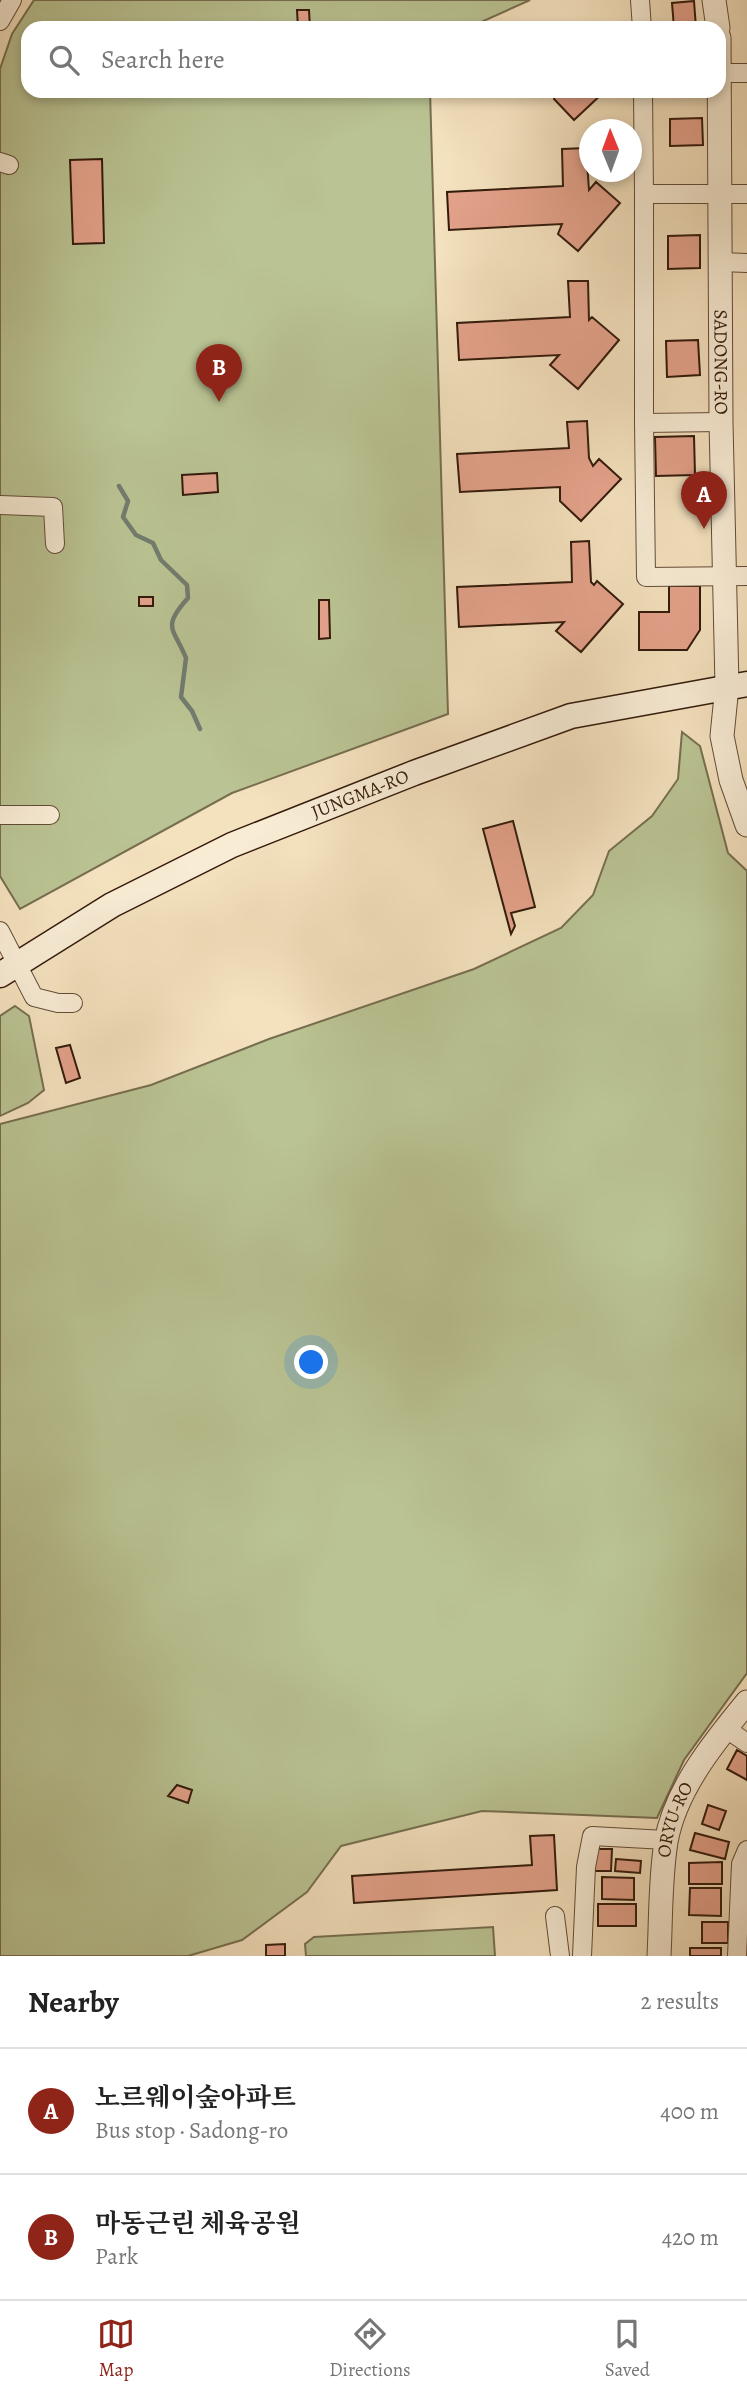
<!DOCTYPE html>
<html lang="en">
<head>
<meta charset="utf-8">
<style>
  body { margin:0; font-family:Alegreya,"Noto Serif KR",serif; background:#f6f6f6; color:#222 }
  .compass { position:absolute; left:579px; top:119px; width:63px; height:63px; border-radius:50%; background:#fff; box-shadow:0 4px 10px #0003; rotate:359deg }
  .you { position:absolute; left:312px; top:1363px; width:24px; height:24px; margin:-18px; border:5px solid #fff; border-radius:50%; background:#1a73e8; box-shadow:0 0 0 10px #1a73e833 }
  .badge { display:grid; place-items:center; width:46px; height:46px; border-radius:50%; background:#8f2418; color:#fff; font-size:23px; font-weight:700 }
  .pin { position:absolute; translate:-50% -58px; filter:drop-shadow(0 2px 4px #0008) }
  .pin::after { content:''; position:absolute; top:37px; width:24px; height:21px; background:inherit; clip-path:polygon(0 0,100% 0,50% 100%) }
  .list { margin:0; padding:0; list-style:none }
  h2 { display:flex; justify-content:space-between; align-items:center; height:91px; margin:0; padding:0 28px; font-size:30px }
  h2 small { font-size:23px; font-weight:400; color:#767676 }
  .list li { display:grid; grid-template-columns:46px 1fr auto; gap:21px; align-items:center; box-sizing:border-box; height:126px; padding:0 28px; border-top:2px solid #e0e0e0 }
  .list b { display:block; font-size:26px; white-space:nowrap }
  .list p { margin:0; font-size:23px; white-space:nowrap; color:#767676 }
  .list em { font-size:23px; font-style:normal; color:#767676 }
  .icon { flex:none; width:38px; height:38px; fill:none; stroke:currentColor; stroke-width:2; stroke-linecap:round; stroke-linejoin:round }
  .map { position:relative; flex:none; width:747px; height:1956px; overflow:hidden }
  .search { position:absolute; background:#fff; box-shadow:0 4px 10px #0003; left:21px; right:21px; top:21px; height:77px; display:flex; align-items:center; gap:18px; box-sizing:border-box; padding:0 24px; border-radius:21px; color:#767676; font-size:26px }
  .sheet { height:343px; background:#fff }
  nav { display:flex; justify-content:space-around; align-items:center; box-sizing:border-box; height:98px; border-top:2px solid #e0e0e0; background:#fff; font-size:19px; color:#767676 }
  nav a { display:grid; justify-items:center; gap:4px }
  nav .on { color:#8f2418 }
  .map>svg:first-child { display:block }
  .green { fill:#bac393; stroke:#766e4f; stroke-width:2 }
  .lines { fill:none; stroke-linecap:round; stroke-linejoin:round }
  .stream { stroke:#727c6f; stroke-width:4.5 }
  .building { fill:#e4a28b; stroke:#331a0b; stroke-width:2 }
  .minor-casing { stroke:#634c38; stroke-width:20 }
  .tertiary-casing { stroke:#634c38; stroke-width:25 }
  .secondary-casing { stroke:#331a0b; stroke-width:27 }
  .minor { stroke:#f8ecd5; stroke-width:18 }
  .tertiary { stroke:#f8ecd5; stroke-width:23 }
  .secondary { stroke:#f8ecd5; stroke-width:24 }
  .labels { text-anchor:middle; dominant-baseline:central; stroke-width:5; stroke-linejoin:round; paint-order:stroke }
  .street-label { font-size:19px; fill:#331a0b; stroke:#f8ecd5 }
</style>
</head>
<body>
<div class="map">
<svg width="747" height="1956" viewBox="0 0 747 1956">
  <rect width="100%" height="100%" fill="#f4e1be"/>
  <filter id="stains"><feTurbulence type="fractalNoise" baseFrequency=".00286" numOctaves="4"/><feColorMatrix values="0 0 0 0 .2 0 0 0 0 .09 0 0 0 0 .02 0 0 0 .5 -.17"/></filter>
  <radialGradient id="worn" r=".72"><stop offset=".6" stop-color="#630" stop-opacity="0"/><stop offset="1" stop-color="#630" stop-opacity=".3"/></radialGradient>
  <!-- green -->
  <path class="green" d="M34,0H530L468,28H28V91H430L448,714L232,793L20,909L0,876V69L12,34Z
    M682,732L700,746L728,853L747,871V1673L684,1760L657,1818L482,1811L341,1846L307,1892L242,1940L188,1956H0V1124L151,1085L269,1039L474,969L561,928L593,895L609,851L652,816L678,779Z
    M15,1006L29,1016L44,1090L28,1103L0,1116V1016Z
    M493,1927L495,1956H306L305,1944L314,1937Z"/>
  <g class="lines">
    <!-- stream -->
    <path class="stream" d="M119,486L128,501L123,517L136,535L153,543L161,560L187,585L188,598C161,628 174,628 186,658L181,697L192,711L200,729"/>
  </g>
  <!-- building -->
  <path class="building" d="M694,1L696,28H674L672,3Z
    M297,10H309L310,28H298Z
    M452,91H605L574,120L554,99L556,92L452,95Z
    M702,118L703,145L670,146V119Z
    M586,148L589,190L596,182L620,203L578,251L558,234L562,224L449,230L447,192L563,186L562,149Z
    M102,159L104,243L73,244L70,160Z
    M700,235V268L668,269V236Z
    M568,281H588L589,320L592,317L619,340L578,389L550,365L559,355L459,360L457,323L570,317Z
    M698,340L700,375L667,377L666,341Z
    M587,421L589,458L593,466L599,459L621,479L581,521L560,501V487L460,492L457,454L569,448L567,422Z
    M694,436L695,475L656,476L655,437Z
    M217,473L218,492L183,495L182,475Z
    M589,541L591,582L594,585L597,581L623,604L581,652L556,631L564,622L459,627L457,587L572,582L571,542Z
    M669,586H700V630L687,650H639V612H669Z
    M139,597H153V606H139Z
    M319,600H329L330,638L319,639Z
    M513,821L535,907L511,913L515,926L511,934L483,829Z
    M70,1045L80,1078L66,1083L56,1048Z
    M737,1750L747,1756V1780L727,1769Z
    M177,1785L192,1790L188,1803L168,1796Z
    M708,1805L726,1811L719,1830L702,1824Z
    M695,1833L729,1842L725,1859L690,1850Z
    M554,1835L557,1890L354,1903L352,1876L532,1865L530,1836Z
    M595,1849H612L611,1871H594Z
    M616,1859L641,1861L640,1873L615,1871Z
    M722,1862V1884H689V1863Z
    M602,1877L634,1878V1900L602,1899Z
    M690,1888H721V1916L689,1915Z
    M598,1904H636V1926H598Z
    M702,1922H728V1943H702Z
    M285,1944V1956H266V1945Z
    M690,1948H721V1956H690Z"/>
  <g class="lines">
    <!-- minor casing -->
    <g class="minor-casing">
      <path id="minor" d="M640,0L642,28
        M0,21L12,0
        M720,73H747
        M643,91L644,194
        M0,162L9,165
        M721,262L747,263
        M721,422L644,423L646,577L747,576
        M644,423V194H747
        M0,505L53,507L55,544
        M0,815H50
        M0,931L34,997L58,1003H73
        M725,1728L747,1743
        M555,1916L560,1956
        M582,1956L586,1867L592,1836L666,1840
        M737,1956L741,1864L747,1850"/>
    </g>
    <!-- tertiary casing -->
    <g class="tertiary-casing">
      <g id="tertiary">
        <path d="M714,0L718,28"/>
        <path id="s1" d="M719,38L721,422L727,686L722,736L731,780L747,825"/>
        <path id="s2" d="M659,1956C661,1918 660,1879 666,1842C675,1790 714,1742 747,1702"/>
      </g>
    </g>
    <!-- secondary casing -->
    <g class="secondary-casing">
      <g id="secondary">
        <path id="s3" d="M0,975L112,905L232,845L414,773L571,716L747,684"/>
      </g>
    </g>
    <!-- minor -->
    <use href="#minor" class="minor"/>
    <!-- tertiary -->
    <use href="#tertiary" class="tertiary"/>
    <!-- secondary -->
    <use href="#secondary" class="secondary"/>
  </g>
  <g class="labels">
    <!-- street labels -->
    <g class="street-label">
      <text stroke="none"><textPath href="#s1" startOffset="324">SADONG-RO</textPath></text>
      <text stroke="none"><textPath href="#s3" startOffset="404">JUNGMA-RO</textPath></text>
      <text stroke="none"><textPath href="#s2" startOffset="138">ORYU-RO</textPath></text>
    </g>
  </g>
  <rect width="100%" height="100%" filter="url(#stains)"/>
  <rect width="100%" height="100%" fill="url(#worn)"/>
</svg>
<svg class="compass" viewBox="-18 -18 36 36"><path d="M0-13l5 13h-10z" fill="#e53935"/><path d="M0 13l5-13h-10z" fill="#767676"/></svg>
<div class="you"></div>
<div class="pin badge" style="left:704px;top:529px">A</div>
<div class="pin badge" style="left:219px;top:402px">B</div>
<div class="search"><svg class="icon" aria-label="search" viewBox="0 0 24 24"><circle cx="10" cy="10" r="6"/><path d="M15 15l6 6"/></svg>Search here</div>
</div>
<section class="sheet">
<h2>Nearby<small>2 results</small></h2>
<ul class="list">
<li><span class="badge">A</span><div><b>노르웨이숲아파트</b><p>Bus stop · Sadong-ro</p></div><em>400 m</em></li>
<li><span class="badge">B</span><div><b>마동근린 체육공원</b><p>Park</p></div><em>420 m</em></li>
</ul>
</section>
<nav>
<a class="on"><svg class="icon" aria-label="map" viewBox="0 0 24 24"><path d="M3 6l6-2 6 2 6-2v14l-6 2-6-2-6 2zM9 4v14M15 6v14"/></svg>Map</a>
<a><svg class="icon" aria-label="directions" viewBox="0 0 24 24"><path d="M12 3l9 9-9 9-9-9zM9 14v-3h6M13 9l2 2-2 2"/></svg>Directions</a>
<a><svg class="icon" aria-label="saved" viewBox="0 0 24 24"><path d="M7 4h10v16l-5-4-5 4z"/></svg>Saved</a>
</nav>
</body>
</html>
